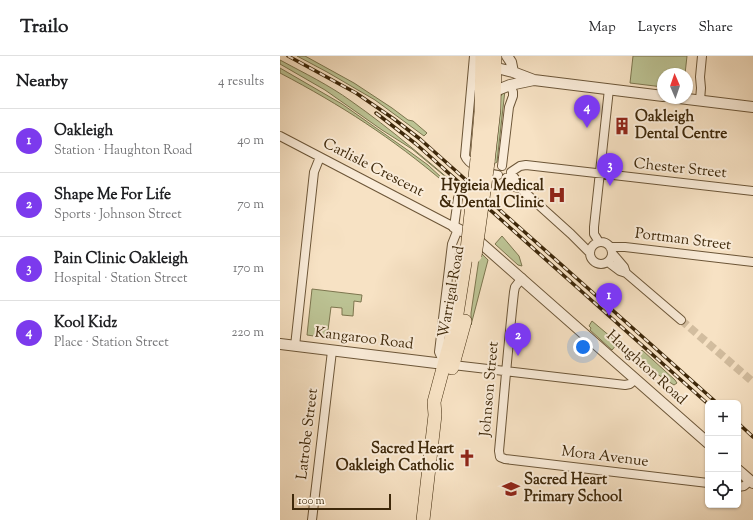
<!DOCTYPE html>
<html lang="en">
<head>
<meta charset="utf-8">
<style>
  body { margin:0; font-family:"Sorts Mill Goudy",serif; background:#f2f2f2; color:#202124 }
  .controls { position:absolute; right:12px; bottom:12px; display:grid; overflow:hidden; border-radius:6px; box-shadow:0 1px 3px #0004 }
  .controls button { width:36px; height:36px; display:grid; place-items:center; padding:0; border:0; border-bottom:1px solid #e0e0e0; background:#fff; color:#202124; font:20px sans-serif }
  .compass { position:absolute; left:377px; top:12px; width:36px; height:36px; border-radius:50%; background:#fff; box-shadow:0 1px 3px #0004; rotate:358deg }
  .scale { position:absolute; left:12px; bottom:10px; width:99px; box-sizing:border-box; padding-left:4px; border:2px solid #3e280a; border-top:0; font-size:11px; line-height:14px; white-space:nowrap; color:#3e280a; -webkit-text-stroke:3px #faecd9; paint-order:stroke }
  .you { position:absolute; left:303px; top:291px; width:14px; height:14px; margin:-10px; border:3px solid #fff; border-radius:50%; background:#1a73e8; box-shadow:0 0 0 6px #1a73e833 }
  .badge { display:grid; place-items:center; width:26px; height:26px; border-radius:50%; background:#7c3aed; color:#fff; font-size:13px; font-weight:700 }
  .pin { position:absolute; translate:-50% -33px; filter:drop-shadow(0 1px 2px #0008) }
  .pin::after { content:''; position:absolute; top:21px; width:14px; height:12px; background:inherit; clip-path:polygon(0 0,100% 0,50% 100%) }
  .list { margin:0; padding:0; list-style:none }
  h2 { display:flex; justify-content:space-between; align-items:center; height:52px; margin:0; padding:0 16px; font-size:17px }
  h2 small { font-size:13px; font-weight:400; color:#757577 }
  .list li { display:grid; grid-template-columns:26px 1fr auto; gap:12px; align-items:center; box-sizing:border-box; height:64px; padding:0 16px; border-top:1px solid #e0e0e0 }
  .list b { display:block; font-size:15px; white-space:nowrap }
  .list p { margin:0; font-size:13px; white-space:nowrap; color:#757577 }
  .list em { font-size:13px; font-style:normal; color:#757577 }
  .icon { flex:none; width:22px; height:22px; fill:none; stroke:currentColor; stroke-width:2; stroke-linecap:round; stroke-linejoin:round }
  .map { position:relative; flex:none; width:473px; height:464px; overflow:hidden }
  header { display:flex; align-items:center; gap:24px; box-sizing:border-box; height:56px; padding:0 20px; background:#fff; border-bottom:1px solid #e0e0e0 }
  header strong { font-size:19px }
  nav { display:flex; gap:22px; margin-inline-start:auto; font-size:14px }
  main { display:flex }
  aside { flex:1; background:#fff }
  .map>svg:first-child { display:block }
  .green { fill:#bcc394; stroke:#7d764f }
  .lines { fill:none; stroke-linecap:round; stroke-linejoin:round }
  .minor-tunnel { stroke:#d2bd9f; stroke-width:8; stroke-dasharray:8 4; stroke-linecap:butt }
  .minor-casing { stroke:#6c5638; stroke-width:10 }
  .tertiary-casing { stroke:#6c5638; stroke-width:12 }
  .trunk-casing { stroke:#3e280a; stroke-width:14 }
  .minor { stroke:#faecd9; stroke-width:8 }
  .tertiary { stroke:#faecd9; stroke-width:10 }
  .trunk { stroke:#f7e2c4; stroke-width:13 }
  .rail-casing { stroke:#3e280a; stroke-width:3.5 }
  .rail { stroke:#faecd9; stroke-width:2; stroke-dasharray:6; stroke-linecap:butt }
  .trunk-bridge-casing { stroke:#3e280a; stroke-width:14; stroke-linecap:butt }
  .trunk-bridge { stroke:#f7e2c4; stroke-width:13 }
  .labels { text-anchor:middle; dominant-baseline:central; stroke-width:4; stroke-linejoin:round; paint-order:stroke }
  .poi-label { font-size:15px; font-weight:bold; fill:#3e280a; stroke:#faecd9; text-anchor:start }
  .street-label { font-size:15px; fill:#3e280a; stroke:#faecd9 }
</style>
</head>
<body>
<header>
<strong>Trailo</strong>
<nav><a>Map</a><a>Layers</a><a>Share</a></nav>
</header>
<main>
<aside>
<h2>Nearby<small>4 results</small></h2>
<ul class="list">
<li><span class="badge">1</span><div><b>Oakleigh</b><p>Station · Haughton Road</p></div><em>40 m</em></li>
<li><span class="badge">2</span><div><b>Shape Me For Life</b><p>Sports · Johnson Street</p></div><em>70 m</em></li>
<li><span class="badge">3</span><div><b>Pain Clinic Oakleigh</b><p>Hospital · Station Street</p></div><em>170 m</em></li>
<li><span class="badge">4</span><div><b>Kool Kidz</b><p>Place · Station Street</p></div><em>220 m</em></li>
</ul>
</aside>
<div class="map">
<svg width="473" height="464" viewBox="0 0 473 464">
  <rect width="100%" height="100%" fill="#f7e2c4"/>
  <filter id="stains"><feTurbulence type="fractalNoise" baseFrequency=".005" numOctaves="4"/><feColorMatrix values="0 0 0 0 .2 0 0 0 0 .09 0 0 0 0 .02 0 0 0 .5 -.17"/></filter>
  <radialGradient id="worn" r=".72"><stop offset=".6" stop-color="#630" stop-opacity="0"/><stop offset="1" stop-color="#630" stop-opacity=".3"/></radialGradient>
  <!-- green -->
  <path class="green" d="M17,0H25L74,27L112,52L128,64L133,65L147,77L144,80L95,44L47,16Z
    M353,0H407L405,18H383V31L350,27Z
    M0,4C24,17 49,29 71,45C111,73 148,105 185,137L132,93L102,74L45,34L0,8Z
    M0,12L62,48L126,93L148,109L178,137L165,128V127C112,82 61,49 0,17Z
    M225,34L217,106L212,109L218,44Z
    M222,180L239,200L242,210L238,209L215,188Z
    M200,196L208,204L191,269V257Z
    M32,233L82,239L81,246L74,245L73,260L62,259V252L51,251L47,282L27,279Z
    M312,265L338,287L332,294L310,274L311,272L309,270Z
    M362,294L395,324L397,327L394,329L374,316L353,300H357Z"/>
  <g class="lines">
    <!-- minor-tunnel -->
    <path class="minor-tunnel" d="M401,264L473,326"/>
    <!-- minor casing -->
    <g class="minor-casing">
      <path id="minor" d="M194,0L185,100C188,109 209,118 218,119
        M420,44L421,32L420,21L422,0
        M0,80L174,171L178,142
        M222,110L229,51L233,40V36L230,29
        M231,116L240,110L246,109L473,135
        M231,117L239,128L240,132
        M226,122L235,131L240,132L291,178L310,197
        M319,186L314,178V171L329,33
        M310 197a11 11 0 1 1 22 0a11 11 0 1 1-22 0Z
        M330,191H345L473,206
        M332,197L344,211L346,217
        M328,206L340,215L346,217L401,264
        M242,222L235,231L234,236C228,289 224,342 219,395L220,401L225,403L428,427
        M15,290L34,116L40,101
        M164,307L159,296L172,188L178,173
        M173,309L345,329L350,328L356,323
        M458,431L464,430L470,425
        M32,464L52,295"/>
    </g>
    <!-- tertiary casing -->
    <g class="tertiary-casing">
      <path id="tertiary" d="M227,0L231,6L233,16
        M208,15L221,13L233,16L254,24L383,40
        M215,35L230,29L254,24
        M399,42L473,51
        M174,171L194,181L203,189L428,387
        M0,288L164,308
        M458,414L473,427"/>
    </g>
    <!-- trunk casing -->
    <g class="trunk-casing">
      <path id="trunk" d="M197,103L201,56L202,0
        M208,106L214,53L215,0
        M172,312L185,265
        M143,464L155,359L154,346L176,264L187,194"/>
    </g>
    <!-- minor -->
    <use href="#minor" class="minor"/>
    <!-- tertiary -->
    <use href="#tertiary" class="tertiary"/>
    <!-- trunk -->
    <use href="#trunk" class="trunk"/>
    <!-- rail casing -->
    <g class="rail-casing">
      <path id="rail" d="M8,0L76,37L114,63L140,83L437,347
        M96,57L136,88L428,348
        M458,367L473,381"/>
    </g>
    <!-- rail -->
    <use href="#rail" class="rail"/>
    <!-- trunk-bridge casing -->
    <g class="trunk-bridge-casing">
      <path id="trunk-bridge" d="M187,194L197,103
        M195,200L208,106"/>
    </g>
    <!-- trunk-bridge -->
    <use href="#trunk-bridge" class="trunk-bridge"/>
  </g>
  <!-- icons -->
  <defs>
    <g id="building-bare" transform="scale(1.38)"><path d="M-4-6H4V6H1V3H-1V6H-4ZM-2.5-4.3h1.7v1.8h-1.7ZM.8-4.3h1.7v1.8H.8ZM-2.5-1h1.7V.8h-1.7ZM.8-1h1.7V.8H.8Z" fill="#8f2418" stroke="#faecd9" stroke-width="2.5" paint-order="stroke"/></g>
    <g id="hospital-bare" transform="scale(1.38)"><path d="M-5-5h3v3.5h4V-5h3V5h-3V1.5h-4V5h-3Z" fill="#8f2418" stroke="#faecd9" stroke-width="2.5" paint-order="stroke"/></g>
    <g id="church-bare" transform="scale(1.38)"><path d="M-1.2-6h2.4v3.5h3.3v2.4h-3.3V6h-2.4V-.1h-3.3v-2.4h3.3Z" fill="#8f2418" stroke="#faecd9" stroke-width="2.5" paint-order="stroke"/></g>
    <g id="school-bare" transform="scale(1.38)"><path d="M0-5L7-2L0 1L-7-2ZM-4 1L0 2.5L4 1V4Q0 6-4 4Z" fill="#8f2418" stroke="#faecd9" stroke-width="2.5" paint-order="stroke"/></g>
  </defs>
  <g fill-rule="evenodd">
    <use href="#building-bare" x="342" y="70"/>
    <use href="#hospital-bare" x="277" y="139"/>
    <use href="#church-bare" x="187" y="402"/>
    <use href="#school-bare" x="231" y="433"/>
  </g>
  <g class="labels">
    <!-- poi labels -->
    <g class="poi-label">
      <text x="355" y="61">Oakleigh<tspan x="355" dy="17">Dental Centre</tspan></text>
      <text x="264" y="130" text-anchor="end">Hygieia Medical<tspan x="264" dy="17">&amp; Dental Clinic</tspan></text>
      <text x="174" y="393" text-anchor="end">Sacred Heart<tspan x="174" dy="17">Oakleigh Catholic</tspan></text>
      <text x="244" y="424">Sacred Heart<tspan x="244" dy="17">Primary School</tspan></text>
    </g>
    <!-- street labels -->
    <g class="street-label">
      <text transform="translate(93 112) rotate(27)">Carlisle Crescent</text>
      <text transform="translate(400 113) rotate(6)">Chester Street</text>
      <text transform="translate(403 184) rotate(7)">Portman Street</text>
      <text transform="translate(172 236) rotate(-80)">Warrigal Road</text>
      <text transform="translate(84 283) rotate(7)">Kangaroo Road</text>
      <text transform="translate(366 312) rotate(42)">Haughton Road</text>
      <text transform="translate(210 333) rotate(-85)">Johnson Street</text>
      <text transform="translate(28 378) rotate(-83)">Latrobe Street</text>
      <text transform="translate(325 401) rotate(7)">Mora Avenue</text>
    </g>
  </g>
  <rect width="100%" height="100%" filter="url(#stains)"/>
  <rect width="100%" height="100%" fill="url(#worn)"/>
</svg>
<div class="controls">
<button>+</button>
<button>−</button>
<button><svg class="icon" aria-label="locate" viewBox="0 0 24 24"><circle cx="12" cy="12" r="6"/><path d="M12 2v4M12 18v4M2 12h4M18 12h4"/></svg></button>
</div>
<svg class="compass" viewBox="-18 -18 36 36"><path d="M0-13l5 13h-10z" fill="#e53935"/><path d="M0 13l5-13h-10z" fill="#757577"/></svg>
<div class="scale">100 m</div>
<div class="you"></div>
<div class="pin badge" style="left:329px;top:260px">1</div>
<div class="pin badge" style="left:238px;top:300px">2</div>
<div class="pin badge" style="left:330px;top:130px">3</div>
<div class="pin badge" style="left:307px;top:72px">4</div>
</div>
</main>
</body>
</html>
